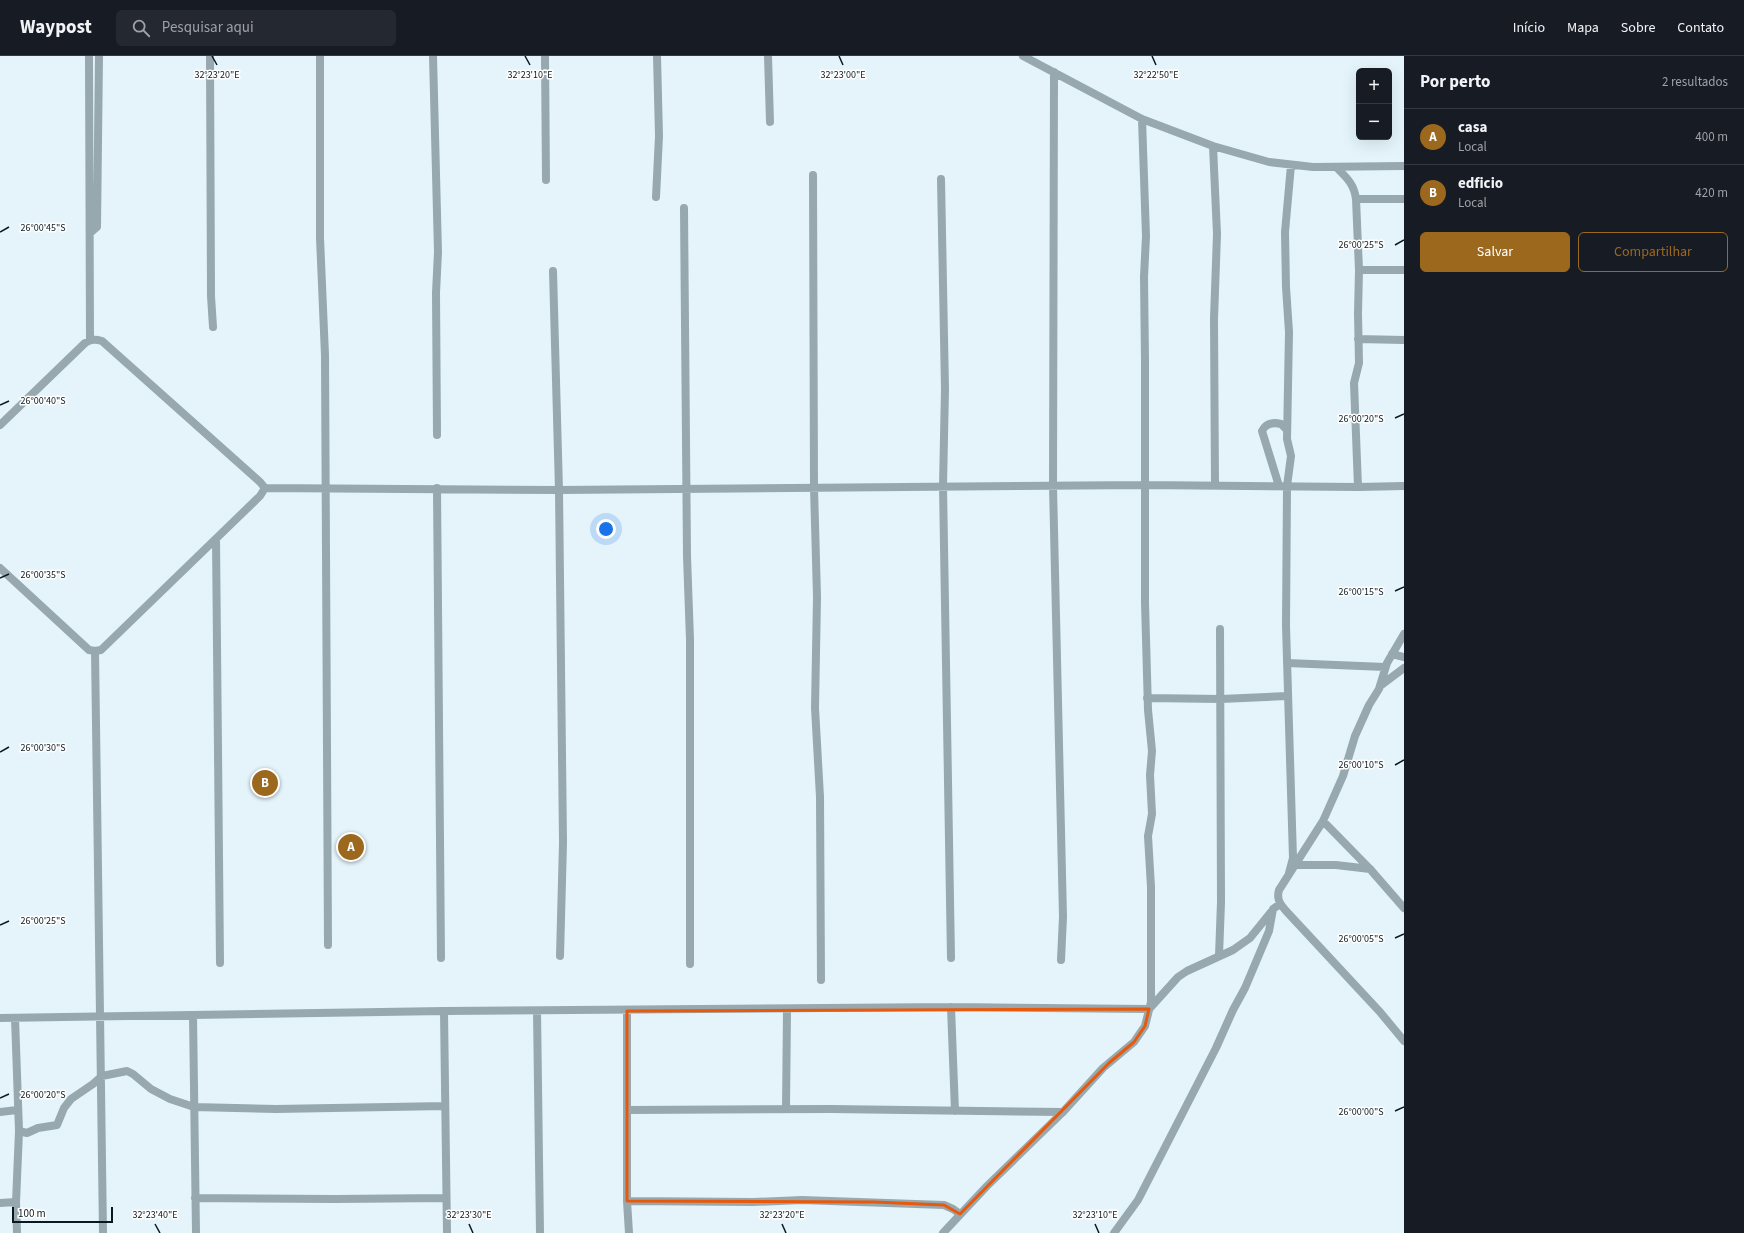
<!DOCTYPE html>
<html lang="pt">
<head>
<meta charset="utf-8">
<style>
  body { margin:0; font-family:"Source Sans 3",sans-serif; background:#242831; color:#f1f3f6 }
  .controls { position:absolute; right:12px; top:12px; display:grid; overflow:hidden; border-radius:6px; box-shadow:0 4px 16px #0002 }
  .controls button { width:36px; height:36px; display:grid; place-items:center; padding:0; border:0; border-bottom:1px solid #363941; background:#171b24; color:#f1f3f6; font:20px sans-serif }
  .scale { position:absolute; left:12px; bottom:10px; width:101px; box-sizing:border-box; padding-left:4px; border:2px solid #0a191f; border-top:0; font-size:11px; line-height:14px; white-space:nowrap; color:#0a191f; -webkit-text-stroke:3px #fff; paint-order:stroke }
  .you { position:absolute; left:606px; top:473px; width:14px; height:14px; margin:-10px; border:3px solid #fff; border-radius:50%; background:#1a73e8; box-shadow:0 0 0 6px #1a73e833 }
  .badge { display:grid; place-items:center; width:26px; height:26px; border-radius:50%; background:#9b681e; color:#fff; font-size:13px; font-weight:700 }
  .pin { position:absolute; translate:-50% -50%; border:2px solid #fff; box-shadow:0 1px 4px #0006 }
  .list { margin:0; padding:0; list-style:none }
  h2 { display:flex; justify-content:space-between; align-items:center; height:52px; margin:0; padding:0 16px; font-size:17px }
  h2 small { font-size:13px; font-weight:400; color:#9ea1a6 }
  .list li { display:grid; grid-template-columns:26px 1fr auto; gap:12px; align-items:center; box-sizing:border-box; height:56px; padding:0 16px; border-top:1px solid #363941 }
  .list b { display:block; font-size:15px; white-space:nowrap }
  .list p { margin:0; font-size:13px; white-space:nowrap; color:#9ea1a6 }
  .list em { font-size:13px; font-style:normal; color:#9ea1a6 }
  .actions { display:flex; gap:8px; padding:12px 16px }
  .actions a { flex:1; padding:9px 0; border:1px solid #9b681e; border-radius:6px; text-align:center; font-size:14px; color:#9b681e }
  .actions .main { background:#9b681e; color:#fff }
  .icon { flex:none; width:22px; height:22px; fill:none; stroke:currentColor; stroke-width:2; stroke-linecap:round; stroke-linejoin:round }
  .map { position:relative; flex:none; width:1404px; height:1177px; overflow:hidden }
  header { display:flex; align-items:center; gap:24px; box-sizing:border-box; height:56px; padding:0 20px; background:#171b24; border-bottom:1px solid #363941 }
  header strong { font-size:19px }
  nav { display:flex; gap:22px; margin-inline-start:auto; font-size:14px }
  .search { width:280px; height:36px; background:#242831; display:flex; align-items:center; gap:10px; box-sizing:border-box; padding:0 14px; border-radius:6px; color:#9ea1a6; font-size:15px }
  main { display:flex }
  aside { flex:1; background:#171b24 }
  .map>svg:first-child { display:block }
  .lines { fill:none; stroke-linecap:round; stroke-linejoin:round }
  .minor { stroke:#97a8af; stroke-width:8 }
  .marked { fill:none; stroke:#e8590c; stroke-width:3; stroke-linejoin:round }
  .ticks { fill:none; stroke:#0a191f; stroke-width:1.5 }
  .ticks-label { font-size:10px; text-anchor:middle; fill:#0a191f; stroke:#fff; stroke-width:3; stroke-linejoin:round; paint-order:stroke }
</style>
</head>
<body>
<header>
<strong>Waypost</strong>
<div class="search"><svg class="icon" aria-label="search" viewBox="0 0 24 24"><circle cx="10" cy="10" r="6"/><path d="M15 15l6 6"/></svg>Pesquisar aqui</div>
<nav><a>Início</a><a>Mapa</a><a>Sobre</a><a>Contato</a></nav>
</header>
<main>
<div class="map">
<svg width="1404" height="1177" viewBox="0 0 1404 1177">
  <rect width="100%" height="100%" fill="#e5f4fb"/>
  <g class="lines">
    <!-- minor -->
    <path class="minor" d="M89,0L90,284
      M210,0L211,240L213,271
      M320,0V182L325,299L328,889
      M433,0L438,196L436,237L437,379
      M545,0L546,124
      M768,0L770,66
      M1023,0L1142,63L1213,90L1269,106L1313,111L1404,110
      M1054,16L1053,430L1063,861L1061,904
      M1213,90L1217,178L1214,263L1215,429
      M1337,112C1347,122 1354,128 1356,143L1359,214L1358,258L1359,307L1354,327L1358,431
      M813,119L814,431L817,541L815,652L820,741L821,924
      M941,123L945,333L943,430L951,902
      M656,141L659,80L657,0
      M1356,143H1404
      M684,152L687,500L690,584V908
      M90,177L97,171L99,0
      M1359,214H1404
      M553,215L559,434L563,787L560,900
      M1358,283L1404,284
      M0,369L85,287C91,283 95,283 102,285L260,426L265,432L260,440L101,594L95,595L89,594L0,512
      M1279,430L1262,375C1266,367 1273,366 1281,368L1287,374
      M265,432L559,434L1144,429L1358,431L1404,430
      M437,432L441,902
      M216,483L220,907
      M1404,578L1387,607L1379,633L1369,649L1355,680L1343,720L1323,765L1279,834C1276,844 1281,849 1287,856L1380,956L1404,985
      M95,595L103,1177
      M1392,598L1404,601
      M1287,607L1385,611
      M1380,630L1404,612
      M1147,642L1221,643L1287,640
      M1323,765L1370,813L1404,852
      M1296,809H1336L1370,813
      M1289,817L1293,802L1286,570L1287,430L1291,400L1287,383L1289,276L1286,231L1285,176L1291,109
      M1219,900L1221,846L1220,573
      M951,951L955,1055
      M1150,952L1178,921L1187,915L1233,894L1250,882L1271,856
      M444,955L447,1177
      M537,955L540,1177
      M627,955V1145L629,1177
      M193,959L196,1177
      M0,962L444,955L951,951L1149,953
      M15,962L19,1075L16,1146L17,1177
      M786,1053L787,954
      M628,1054L831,1053L1063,1056
      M0,1056L17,1054
      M19,1075L27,1077L38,1072L57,1069L64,1052L71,1043L93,1028L102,1020L127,1015L133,1018L151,1033L170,1043L194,1051L276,1053L445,1050
      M195,1142L335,1143L446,1142
      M627,1145L753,1146L802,1144L944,1149L953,1153L960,1158
      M0,1147L16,1146
      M943,1177L987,1130L1063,1056L1103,1012L1134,986L1145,970L1151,946V831L1148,780L1152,758L1150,719L1152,695L1148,654L1145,547V304L1144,221L1146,180L1142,63
      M1114,1177L1138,1144L1216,992L1233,954L1245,932L1269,875L1273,853L1280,848"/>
  </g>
  <!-- marked area -->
  <path class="marked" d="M1149,953L1145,970L1134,986L1109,1007L960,1158L944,1149L874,1146L627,1145V955Z"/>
  <!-- ticks -->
  <path class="ticks" d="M212,0L217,9M525,0L530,9M839,0L843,9M1152,0L1156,9M0,176L9,171M1395,189L1404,184M0,349L9,345M1395,362L1404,358M0,522L9,518M1395,535L1404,531M0,696L9,691M1395,709L1404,704M0,869L9,865M1395,882L1404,878M0,1042L9,1038M1395,1055L1404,1051M155,1168L160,1177M469,1168L473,1177M782,1168L786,1177M1095,1168L1099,1177"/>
  <g class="ticks-label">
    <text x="843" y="22">32°23'00"E</text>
    <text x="217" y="22">32°23'20"E</text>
    <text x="530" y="22">32°23'10"E</text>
    <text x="1156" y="22">32°22'50"E</text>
    <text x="43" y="175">26°00'45"S</text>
    <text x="1361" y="192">26°00'25"S</text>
    <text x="43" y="348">26°00'40"S</text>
    <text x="1361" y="366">26°00'20"S</text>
    <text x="43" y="522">26°00'35"S</text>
    <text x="1361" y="539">26°00'15"S</text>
    <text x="43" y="695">26°00'30"S</text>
    <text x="1361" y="712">26°00'10"S</text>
    <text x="43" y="868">26°00'25"S</text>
    <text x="1361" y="886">26°00'05"S</text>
    <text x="43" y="1042">26°00'20"S</text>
    <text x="1361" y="1059">26°00'00"S</text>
    <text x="155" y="1162">32°23'40"E</text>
    <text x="469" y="1162">32°23'30"E</text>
    <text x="782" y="1162">32°23'20"E</text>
    <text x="1095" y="1162">32°23'10"E</text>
  </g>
</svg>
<div class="controls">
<button>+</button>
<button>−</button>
</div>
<div class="scale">100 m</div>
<div class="you"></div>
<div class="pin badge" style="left:351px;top:791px">A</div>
<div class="pin badge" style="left:265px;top:727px">B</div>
</div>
<aside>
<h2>Por perto<small>2 resultados</small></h2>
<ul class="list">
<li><span class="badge">A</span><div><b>casa</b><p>Local</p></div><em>400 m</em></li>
<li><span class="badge">B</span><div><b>edficio</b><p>Local</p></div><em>420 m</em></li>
</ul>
<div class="actions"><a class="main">Salvar</a><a>Compartilhar</a></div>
</aside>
</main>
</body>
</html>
